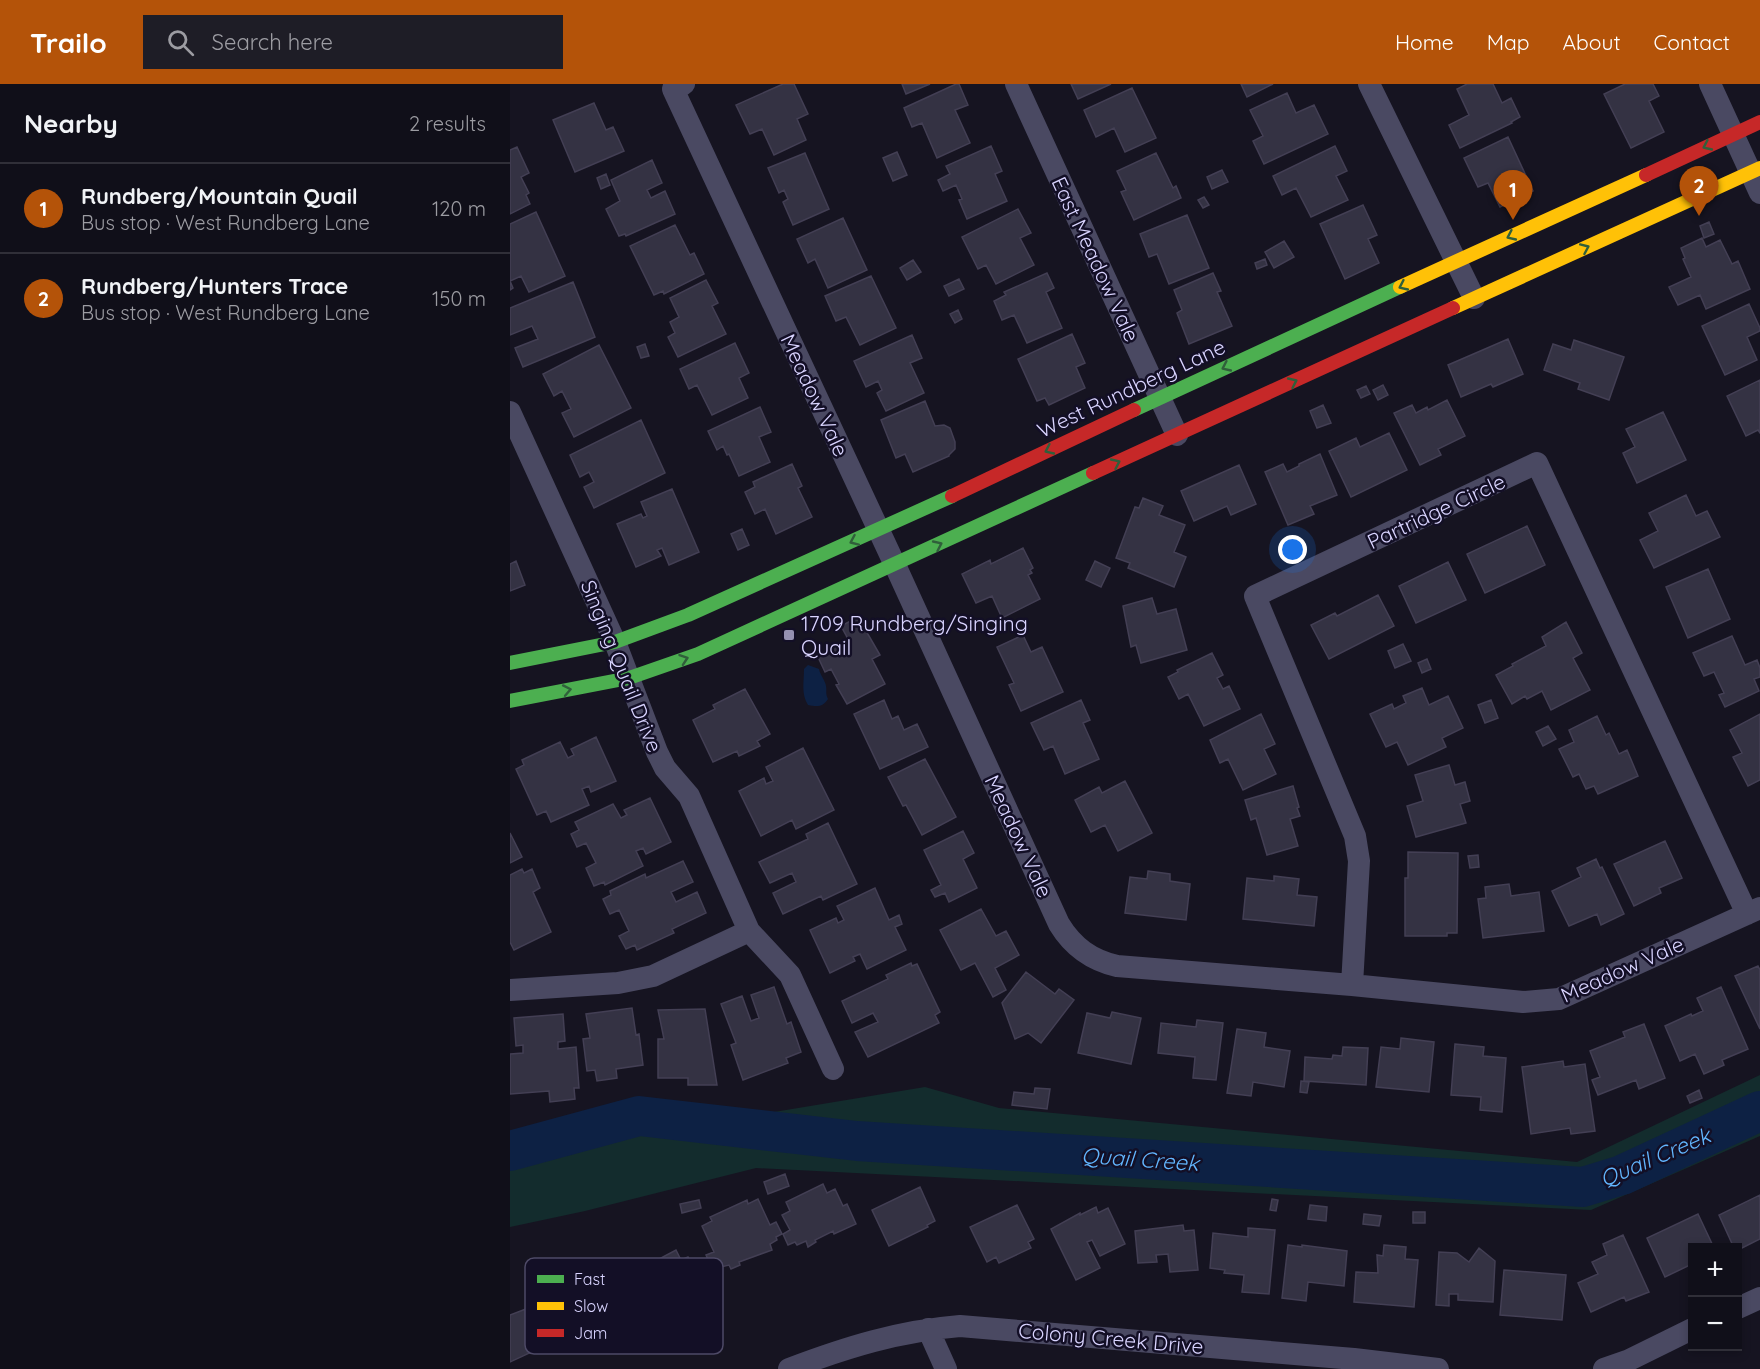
<!DOCTYPE html>
<html lang="en">
<head>
<meta charset="utf-8">
<style>
  body { margin:0; font-family:Quicksand,sans-serif; background:#1e1d26; color:#f1f3f6 }
  .controls { position:absolute; right:18px; bottom:18px; display:grid; overflow:hidden; border-radius:0px; box-shadow:0 3px 9px #0003 }
  .controls button { width:54px; height:54px; display:grid; place-items:center; padding:0; border:0; border-bottom:2px solid #302f38; background:#100f19; color:#f1f3f6; font:30px sans-serif }
  .you { position:absolute; left:783px; top:466px; width:21px; height:21px; margin:-15px; border:4px solid #fff; border-radius:50%; background:#1a73e8; box-shadow:0 0 0 9px #1a73e833 }
  .badge { display:grid; place-items:center; width:39px; height:39px; border-radius:50%; background:#b45309; color:#fff; font-size:20px; font-weight:700 }
  .pin { position:absolute; translate:-50% -50px; filter:drop-shadow(0 2px 3px #0008) }
  .pin::after { content:''; position:absolute; top:32px; width:21px; height:18px; background:inherit; clip-path:polygon(0 0,100% 0,50% 100%) }
  .list { margin:0; padding:0; list-style:none }
  h2 { display:flex; justify-content:space-between; align-items:center; height:78px; margin:0; padding:0 24px; font-size:26px }
  h2 small { font-size:20px; font-weight:400; color:#9c9ca2 }
  .list li { display:grid; grid-template-columns:39px 1fr auto; gap:18px; align-items:center; box-sizing:border-box; height:90px; padding:0 24px; border-top:2px solid #302f38 }
  .list b { display:block; font-size:22px; white-space:nowrap }
  .list p { margin:0; font-size:20px; white-space:nowrap; color:#9c9ca2 }
  .list em { font-size:20px; font-style:normal; color:#9c9ca2 }
  .icon { flex:none; width:33px; height:33px; fill:none; stroke:currentColor; stroke-width:2; stroke-linecap:round; stroke-linejoin:round }
  .map { position:relative; flex:none; width:1250px; height:1285px; overflow:hidden }
  header { display:flex; align-items:center; gap:36px; box-sizing:border-box; height:84px; padding:0 30px; background:#b45309; color:#fff }
  header strong { font-size:28px }
  nav { display:flex; gap:33px; margin-inline-start:auto; font-size:21px }
  .search { width:420px; height:54px; background:#1e1d26; display:flex; align-items:center; gap:15px; box-sizing:border-box; padding:0 21px; border-radius:0px; color:#9c9ca2; font-size:22px }
  main { display:flex }
  aside { flex:1; background:#100f19 }
  .map>svg:first-child { display:block }
  .green { fill:#132c2d }
  .water { fill:#0d2144 }
  .lines { fill:none; stroke-linecap:round; stroke-linejoin:round }
  .river { stroke:#0d2144; stroke-width:40 }
  .building { fill:#343243; stroke:#433f54; stroke-width:1.5 }
  .street { stroke:#4a4962; stroke-width:22 }
  .fast { stroke:#4caf50; stroke-width:14 }
  .slow { stroke:#ffc107; stroke-width:14 }
  .jam { stroke:#c62828; stroke-width:14 }
  .oneway { stroke:#305f3b }
  .poi-dot { fill:#9591b1; stroke:#130f26; stroke-width:2 }
  .labels { text-anchor:middle; dominant-baseline:central; stroke-width:5; stroke-linejoin:round; paint-order:stroke }
  .street-label { font-size:21px; fill:#d9d4ff; stroke:#130f26 }
  .poi-label { font-size:21px; fill:#d9d4ff; stroke:#130f26; text-anchor:start }
  .water-label { font-size:22px; font-style:italic; fill:#62b6ff; stroke:#130f26 }
  .key { fill:#130f26; stroke:#4e4a67; stroke-width:1.5 }
  .key-label { font-size:16px; fill:#d9d4ff }
</style>
</head>
<body>
<header>
<strong>Trailo</strong>
<div class="search"><svg class="icon" aria-label="search" viewBox="0 0 24 24"><circle cx="10" cy="10" r="6"/><path d="M15 15l6 6"/></svg>Search here</div>
<nav><a>Home</a><a>Map</a><a>About</a><a>Contact</a></nav>
</header>
<main>
<aside>
<h2>Nearby<small>2 results</small></h2>
<ul class="list">
<li><span class="badge">1</span><div><b>Rundberg/Mountain Quail</b><p>Bus stop · West Rundberg Lane</p></div><em>120 m</em></li>
<li><span class="badge">2</span><div><b>Rundberg/Hunters Trace</b><p>Bus stop · West Rundberg Lane</p></div><em>150 m</em></li>
</ul>
</aside>
<div class="map">
<svg width="1250" height="1285" viewBox="0 0 1250 1285">
  <rect width="100%" height="100%" fill="#161421"/>
  <!-- green -->
  <path class="green" d="M1250,991V1052L1081,1126L246,1084L75,1127L0,1143V1056L101,1023L258,1029L415,1003L489,1024L1067,1078Z"/>
  <!-- water -->
  <path class="water" d="M298,581L309,585C310,591 315,596 316,602C317,607 315,609 318,615C313,623 308,623 298,621C291,610 294,598 294,585Z"/>
  <g class="lines">
    <!-- river -->
    <path class="river" d="M0,1067L129,1032L347,1057L1073,1103L1112,1091L1250,1027"/>
  </g>
  <!-- building -->
  <path class="building" d="M273,0H284L298,30L287,35L296,56L264,71L252,45L240,50L226,21Z
    M392,0H420L396,10Z
    M446,0H449L458,21L445,26L460,59L427,74L412,39L402,43L394,24Z
    M561,0H601L568,15Z
    M731,0H763L737,13Z
    M957,0H983L992,19L1001,14L1010,33L1001,38L1002,39L950,64L939,41L959,31L947,5Z
    M1115,0H1143L1149,12L1139,17L1154,48L1121,64L1094,10Z
    M622,4L646,54L615,68L604,44L586,53L574,26Z
    M777,9L786,29L804,21L818,50L754,80L743,57L753,52L740,26Z
    M84,19L96,46L103,43L114,67L65,88L43,36Z
    M998,53L1023,107L990,123L978,99L968,103L954,74Z
    M481,62L492,87L485,90L497,117L457,135L449,116L452,115L446,101L433,107L428,96L440,90L436,82Z
    M825,62L837,87L826,92L838,116L801,133L786,104L772,111L763,92Z
    M7,63L19,89L11,93L19,109L16,111L20,120L0,130V66Z
    M387,68L397,91L383,97L373,74Z
    M295,69L319,125L283,141L273,118L278,115L274,106L269,109L258,84Z
    M646,69L663,104L666,102L671,114L624,136L611,108L616,106L607,87Z
    M142,76L152,99L137,106L141,114L155,107L165,130L116,152L115,150L109,152L96,125L110,117L101,96Z
    M712,86L718,98L702,105L697,93Z
    M96,90L100,101L91,105L87,94Z
    M694,113L699,121L693,124L688,116Z
    M853,121L867,151L858,155L869,179L835,195L810,140Z
    M508,125L521,149L510,154L524,181L486,200L476,181L468,185L452,153Z
    M26,128L55,192L19,208L11,192L0,197L3,204L0,206V140Z
    M677,131L699,184L659,200L647,170L639,173L630,150Z
    M333,134L357,186L318,204L305,175L298,179L287,155Z
    M1199,138L1204,150L1194,154L1190,142Z
    M165,141L180,171L184,169L194,190L154,210L153,207L144,211L120,162Z
    M1192,154L1196,163L1210,156L1222,180L1228,177L1240,205L1196,225L1190,211L1168,221L1159,203L1181,193L1173,175L1175,174L1171,164Z
    M774,157L784,173L764,184L755,168Z
    M755,175L757,181L747,185L745,179Z
    M403,176L411,188L397,196L390,184Z
    M537,189L544,204L536,208L552,244L517,259L504,231L492,236L484,217L496,211L494,208Z
    M703,189L711,207L707,208L722,242L679,260L667,229L672,226L664,206Z
    M361,192L386,244L350,261L336,233L326,237L315,212Z
    M449,195L454,205L439,212L434,202Z
    M196,196L208,219L202,222L216,250L168,273L158,253L165,249L160,238L169,233L160,214Z
    M63,198L85,253L13,283L5,264L28,255L22,242L0,251V224Z
    M1239,220L1250,244V247L1237,253L1247,276L1215,291L1192,242Z
    M448,226L452,235L445,239L440,230Z
    M562,250L575,279L566,283L575,304L539,321L535,314L527,317L508,275Z
    M402,251L412,274L400,279L414,309L376,327L367,309L372,306L368,297L356,303L344,277Z
    M998,255L1013,290L983,303L981,300L951,313L938,281Z
    M1064,256L1114,273L1099,316L1068,305L1070,299L1034,286L1043,260L1061,266Z
    M225,259L239,289L229,294L238,314L202,331L187,301L179,305L170,285Z
    M135,260L139,272L131,274L127,263Z
    M89,261L121,324L64,353L52,329L61,325L52,307L44,312L33,290Z
    M1250,296V349L1248,346L1236,352L1217,312Z
    M873,301L878,311L868,316L863,306Z
    M856,302L860,310L851,314L847,306Z
    M937,316L955,352L928,365L931,371L910,381L884,329L902,321L906,329L917,323L918,326Z
    M415,317L425,342L434,341L440,344L445,358V365L439,371V372L403,388L395,370L386,374L371,336Z
    M813,321L821,339L807,344L800,327Z
    M250,323L261,348L249,353L260,378L229,392L219,370L217,371L213,362L207,366L198,347Z
    M1153,328L1176,376L1127,399L1113,369L1125,363L1116,345Z
    M131,336L155,389L84,424L74,403L84,398L79,388L70,393L60,371Z
    M879,349L897,386L841,413L819,367L846,354L850,363Z
    M810,370L827,411L800,422L804,430L778,441L755,388L773,380L777,388L789,382V380Z
    M282,380L292,402L288,404L302,433L266,450L255,425L245,430L235,408L245,403L243,398Z
    M729,381L746,420L721,431L717,422L684,437L671,407Z
    M162,405L189,468L159,481L152,464L147,466L151,472L126,483L107,440L131,430L133,434L137,432L131,418Z
    M1176,411L1186,432L1197,427L1210,453L1144,484L1130,456L1148,447L1139,429Z
    M633,414L653,422L649,431L675,441L664,468L676,473L664,503L618,484L620,479L606,474L625,423L629,424Z
    M1017,442L1035,481L975,509L957,470Z
    M232,445L239,461L228,466L221,450Z
    M513,464L523,484L520,486L522,489L518,491L530,515L492,534L482,512L466,519L452,490L480,476L481,480Z
    M6,477L15,501L0,507V480Z
    M585,477L600,484L591,503L576,496Z
    M938,478L956,516L906,539L889,502Z
    M1198,485L1220,535L1178,554L1156,503Z
    M868,511L884,542L819,575L801,541L825,529L827,532Z
    M642,514L647,530L666,525L677,566L631,579L626,561L621,563L613,522Z
    M348,533L370,571L362,575L375,600L337,620L326,601L329,600L321,585L315,588L308,573L338,555L331,542Z
    M1056,538L1072,569L1063,574L1080,606L1041,626L1032,607L1017,615L1015,612L1002,620L986,591L1003,582L1002,580L1036,562L1032,553Z
    M513,551L521,568L532,563L553,608L511,627L499,601L504,599L487,563Z
    M1222,552L1235,581L1247,576L1250,584V593L1244,595L1249,607L1215,623L1209,611L1214,609L1204,588L1194,592L1183,569Z
    M893,560L901,577L885,584L878,567Z
    M702,569L713,591L707,594L713,605L719,602L730,625L694,642L678,610L669,615L658,593L668,588L667,586Z
    M917,575L921,585L912,589L908,579Z
    M912,604L919,621L938,612L953,644L932,654L936,663L898,681L887,658L876,663L860,630L882,620L884,625L896,619L893,612Z
    M235,605L260,650L247,657L250,662L229,672L227,667L203,678L183,636L205,625L203,621Z
    M374,616L382,635L388,632L394,646L407,640L418,663L370,685L344,630Z
    M571,616L580,636L573,639L589,675L555,690L543,662L534,666L521,639Z
    M981,616L988,634L975,639L968,621Z
    M751,630L765,660L754,665L766,690L733,706L718,675L710,679L700,656Z
    M1250,630V696L1238,702L1223,673L1232,669L1220,646Z
    M1087,632L1096,651L1099,649L1109,670L1117,666L1128,692L1088,710L1084,702L1076,705L1069,690L1063,693L1049,665L1064,658L1059,646Z
    M1038,642L1046,655L1033,662L1026,648Z
    M86,653L106,697L81,708L79,702L72,705L79,721L41,738L36,727L27,731L6,685L14,681L12,676L50,658L58,674L64,671L61,665Z
    M293,664L324,726L286,745L282,736L251,752L229,707L254,694L256,700L263,697L256,683Z
    M415,675L446,733L412,751L396,721L393,722L378,693Z
    M939,681L945,701L955,698L960,717L950,720L956,739L906,753L897,722L913,717L905,691Z
    M615,697L642,749L608,767L595,741L581,748L565,716L589,703L592,709Z
    M783,702L789,723L787,724L790,732L780,735L788,762L757,771L746,734L741,736L735,716Z
    M140,714L161,758L136,770L133,764L126,767L133,782L95,801L94,798L84,802L76,784L86,779L76,759L67,763L61,750L69,746L65,738L103,720L111,734L117,731L114,726Z
    M318,739L347,800L313,816L311,812L273,830L263,809L286,798L282,789L260,799L249,778L298,755L296,750Z
    M453,747L464,769L453,775L467,804L439,818L435,809L425,813L421,806L431,801L414,766Z
    M0,749L12,773L0,779Z
    M1155,757L1172,794L1149,804L1151,809L1124,822L1104,780Z
    M898,768L948,769L947,849H937V852H895V794H898Z
    M968,771L969,783L960,784L958,772Z
    M1086,775L1090,784L1092,783L1114,830L1091,841L1087,830L1059,842L1042,807L1071,793L1067,784Z
    M173,777L183,798L161,808L166,818L187,808L196,829L162,845L164,849L127,866L125,861L116,865L109,852L119,847L109,826L100,830L93,815L101,811L100,807L135,790L136,794Z
    M12,785L14,789L22,785L30,804L23,808L41,848L4,866L0,858V791Z
    M638,787L660,790V797L680,800L676,836L615,829L620,793L637,795Z
    M764,792L789,795L787,811L807,813L804,842L733,835L737,794L764,797Z
    M999,800L1001,812L1029,808L1034,847L973,854L968,815L976,814L975,803Z
    M365,804L379,836L389,831L392,840L385,843L396,866L357,885L350,870L343,873L345,877L320,889L300,846L326,834L328,839L334,836L327,822Z
    M471,825L486,852L496,847L509,871L485,884L496,906L483,913L465,879L451,886L430,846Z
    M401,879L402,882L407,880L430,928L425,931L429,939L358,973L345,948L368,938L363,929L342,939L332,917L378,895L376,891Z
    M1248,882L1250,886V945L1225,892Z
    M516,888L545,910L549,905L564,916L531,959L518,949L505,955L492,919Z
    M264,903L277,940L281,938L291,968L276,974L278,979L233,996L221,961L226,959L211,920L232,912L241,937L249,934L241,911Z
    M1211,903L1238,965L1212,976L1214,981L1194,990L1185,970L1170,977L1155,942L1181,930L1182,932L1193,927L1187,914Z
    M122,924L126,951L129,950L133,981L106,985L107,994L87,997L85,986L77,987L73,955L80,954L76,930Z
    M195,925L207,1001H178V994H148V955H154L148,926Z
    M602,928L631,934L621,980L568,969L577,929L600,934Z
    M53,930L55,957L48,958V965L66,963L69,1004H64L65,1015L40,1018L39,1007L0,1010V970L13,969V961L6,962L4,934Z
    M687,936L713,939L706,996L683,994L685,973L648,969L651,939L686,943Z
    M1134,940L1155,994L1129,1005L1126,996L1088,1011L1082,996L1090,993L1080,967L1115,953L1113,948Z
    M727,945L756,949L754,963L780,967L774,1003L743,998L741,1012L717,1009Z
    M891,954L924,958L919,1008L866,1003L871,963L890,965Z
    M945,960L974,963L973,972L996,974L992,1028L970,1026L971,1013L941,1011Z
    M833,963L858,964L856,1001L794,997L795,973L822,975L823,971L832,972Z
    M1053,977L1054,983L1075,980L1085,1047L1061,1050L1060,1044L1021,1050L1012,983Z
    M791,997L799,998L797,1009L790,1008Z
    M525,1004L540,1005L537,1025L502,1021L504,1008L524,1010Z
    M1189,1006L1192,1014L1180,1019L1177,1012Z
    M275,1090L279,1102L258,1110L254,1098Z
    M313,1100L317,1109L325,1105L333,1122L337,1120L346,1140L324,1150L323,1147L305,1156L306,1158L298,1163L296,1157L287,1161L285,1158L278,1161L273,1150L280,1146L272,1131L280,1127L276,1118Z
    M410,1103L425,1137L417,1141L418,1143L379,1162L362,1126Z
    M1250,1111V1155L1228,1166V1164H1224L1209,1131Z
    M248,1115L260,1141L266,1138L272,1150L266,1153L267,1156L260,1160L262,1166L229,1178L230,1181L221,1185L219,1181L211,1183L209,1179L201,1183L196,1171L204,1168L192,1142L202,1137L200,1133L237,1116L238,1120Z
    M762,1115L768,1116L766,1127L760,1126Z
    M189,1116L191,1124L172,1129L170,1120Z
    M507,1121L524,1155L518,1158L521,1164L489,1179L486,1173L477,1178L460,1143Z
    M800,1121L817,1123L816,1137L798,1135Z
    M586,1123L588,1129L598,1124L615,1160L590,1172L582,1156L577,1158L590,1184L566,1196L541,1145L570,1129V1131Z
    M903,1128H915V1139H903Z
    M854,1130L871,1132L869,1142L853,1140Z
    M1188,1130L1204,1164H1182V1180L1155,1193L1137,1154Z
    M673,1141L674,1147L684,1146L688,1186L660,1188L658,1170L646,1171L647,1178L628,1179L625,1147Z
    M738,1144L765,1146L759,1210L732,1208L734,1191L714,1189L715,1186L700,1184L703,1149L738,1153Z
    M1113,1151L1139,1208L1116,1217L1114,1213L1081,1228L1068,1199L1088,1190L1082,1178L1097,1171L1093,1160Z
    M778,1161L792,1163V1161L837,1167L834,1202L798,1198L796,1217L772,1214Z
    M874,1161L896,1163L895,1175L908,1176L904,1223L844,1218L846,1188L868,1189L867,1171L873,1172Z
    M969,1164L985,1177L983,1218L948,1216V1210H939V1222L926,1221L929,1168L947,1169L959,1178Z
    M166,1166L171,1176L178,1173L186,1189L190,1187L197,1199L193,1201L195,1205L187,1209L189,1212L179,1218L177,1214L158,1223L160,1226L153,1229L151,1225L142,1230L138,1224L131,1228L126,1217L133,1214L126,1199L135,1194L130,1185Z
    M994,1186L1056,1191L1052,1236L990,1231Z
    M21,1223L39,1260L0,1278V1231Z"/>
  <g class="lines">
    <!-- street -->
    <path class="street" d="M174,0L163,5L385,481L549,840C563,863 581,876 607,882L842,901L1013,918L1049,915L1250,824
      M506,0L667,351
      M859,0L964,214
      M1200,0L1250,109
      M0,328L105,558L147,668L155,684L179,712L239,847L280,891L323,985
      M842,901L849,777L845,752L745,512L1027,379L1237,830
      M0,906L108,899L143,892L239,847
      M1228,1224L1250,1214
      M418,1245L436,1285
      M279,1285C337,1263 389,1247 450,1242L844,1275L928,1285
      M1094,1285L1117,1277L1182,1245"/>
    <!-- fast -->
    <path class="fast" d="M624,326L890,203
      M0,579L105,558L178,531L442,412
      M0,617L119,594L188,570L583,389"/>
    <!-- slow -->
    <path class="slow" d="M890,203L1136,91
      M943,224L1250,84"/>
    <!-- jam -->
    <path class="jam" d="M1136,91L1250,38
      M583,389L943,224
      M442,412L624,326"/>
  </g>
  <!-- one-way arrows -->
  <defs><path id="oneway-chevron" d="M-2-3.5L2.5 0L-2 3.5" fill="none" stroke-width="1.6" stroke-linecap="round" stroke-linejoin="round" transform="scale(1.5)"/></defs>
  <g class="oneway">
    <use href="#oneway-chevron" transform="translate(1197 62) rotate(155)"/>
    <use href="#oneway-chevron" transform="translate(1001 152) rotate(155)"/>
    <use href="#oneway-chevron" transform="translate(1075 164) rotate(-24)"/>
    <use href="#oneway-chevron" transform="translate(893 202) rotate(155)"/>
    <use href="#oneway-chevron" transform="translate(716 283) rotate(155)"/>
    <use href="#oneway-chevron" transform="translate(783 298) rotate(-25)"/>
    <use href="#oneway-chevron" transform="translate(539 366) rotate(155)"/>
    <use href="#oneway-chevron" transform="translate(606 379) rotate(-25)"/>
    <use href="#oneway-chevron" transform="translate(344 457) rotate(156)"/>
    <use href="#oneway-chevron" transform="translate(428 461) rotate(-25)"/>
    <use href="#oneway-chevron" transform="translate(174 575) rotate(-19)"/>
    <use href="#oneway-chevron" transform="translate(57 606) rotate(-11)"/>
  </g>
  <!-- markers -->
  <rect class="poi-dot" x="273" y="545" width="12" height="12" rx="3"/>
  <g class="labels">
    <!-- street labels -->
    <g class="street-label">
      <text transform="translate(586 175) rotate(65)">East Meadow Vale</text>
      <text transform="translate(621 304) rotate(-25)">West Rundberg Lane</text>
      <text transform="translate(305 311) rotate(65)">Meadow Vale</text>
      <text transform="translate(926 427) rotate(-25)">Partridge Circle</text>
      <text transform="translate(112 582) rotate(68)">Singing Quail Drive</text>
      <text transform="translate(509 752) rotate(65)">Meadow Vale</text>
      <text transform="translate(1112 885) rotate(-24)">Meadow Vale</text>
      <text transform="translate(601 1254) rotate(5)">Colony Creek Drive</text>
    </g>
    <!-- poi labels -->
    <g class="poi-label">
      <text x="291" y="539">1709 Rundberg/Singing<tspan x="291" dy="24">Quail</tspan></text>
    </g>
    <!-- water labels -->
    <g class="water-label">
      <text transform="translate(1145 1073) rotate(-23)">Quail Creek</text>
      <text transform="translate(630 1075) rotate(4)">Quail Creek</text>
    </g>
  </g>
  <!-- legend -->
  <rect x="15" y="1174" width="198" height="96" rx="9" class="key"/>
  <rect x="27" y="1191" width="27" height="8" fill="#4caf50"/>
  <rect x="27" y="1218" width="27" height="8" fill="#ffc107"/>
  <rect x="27" y="1245" width="27" height="8" fill="#c62828"/>
  <g class="key-label">
    <text x="64" y="1201">Fast</text>
    <text x="64" y="1228">Slow</text>
    <text x="64" y="1255">Jam</text>
  </g>
</svg>
<div class="controls">
<button>+</button>
<button>−</button>
</div>
<div class="you"></div>
<div class="pin badge" style="left:1003px;top:136px">1</div>
<div class="pin badge" style="left:1189px;top:132px">2</div>
</div>
</main>
</body>
</html>
